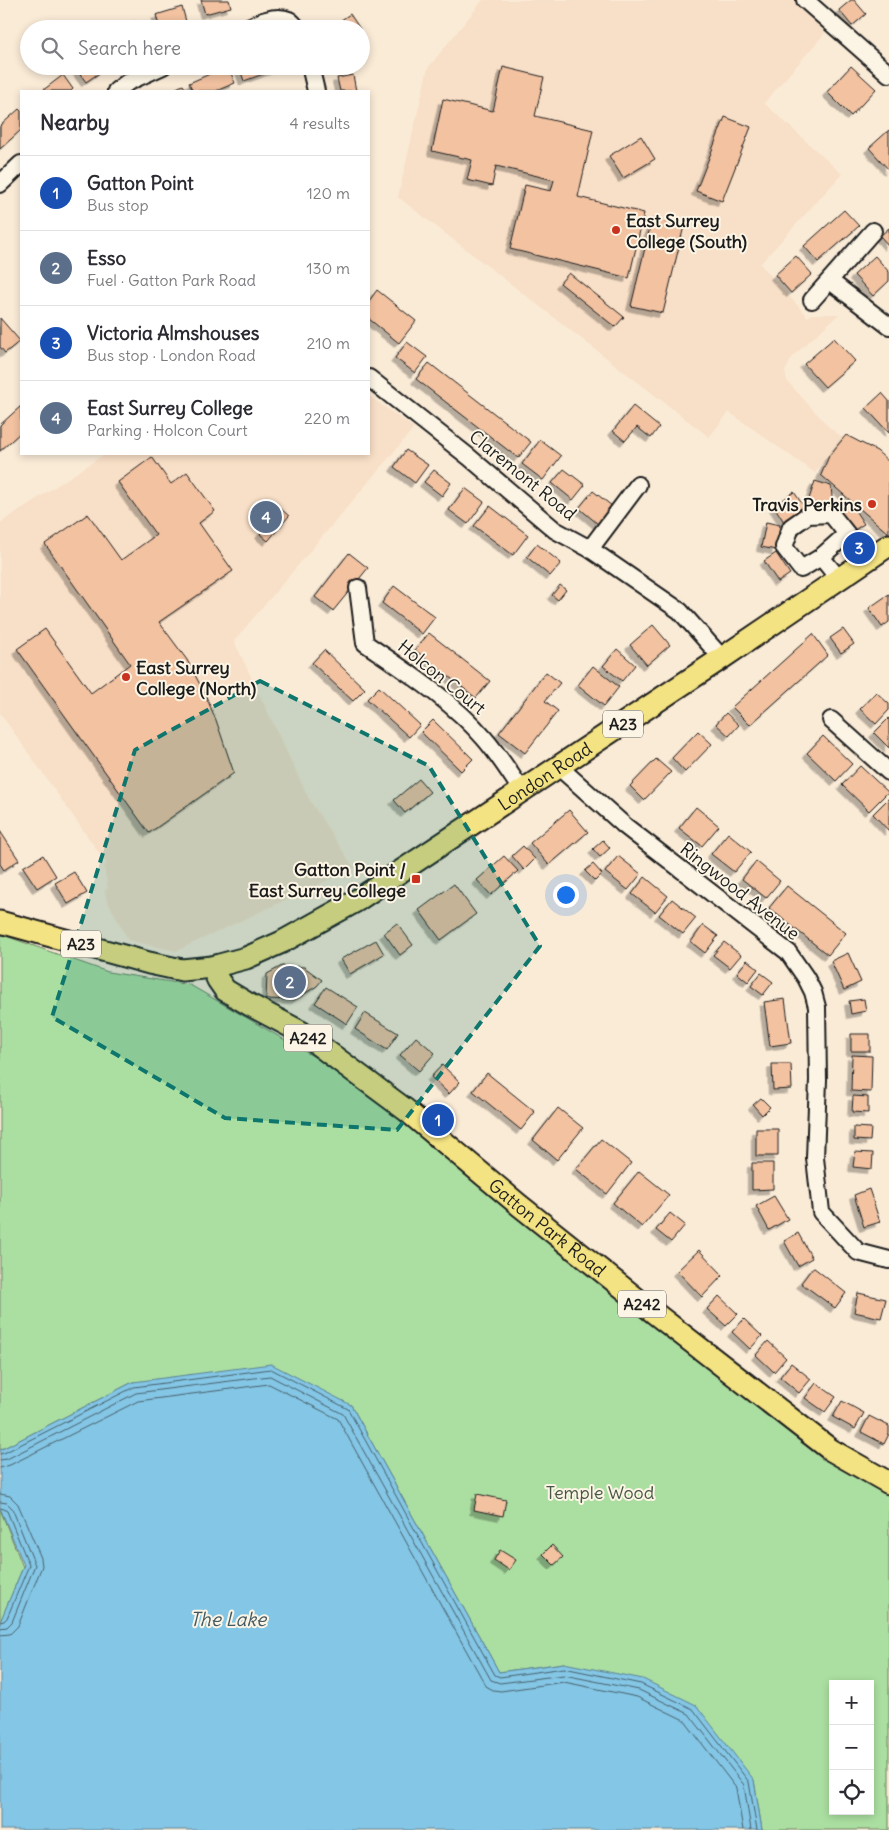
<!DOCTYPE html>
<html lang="en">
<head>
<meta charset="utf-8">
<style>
  body { margin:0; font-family:Delius,sans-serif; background:#f2f2f3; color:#2b2b33 }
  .controls { position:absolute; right:15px; bottom:15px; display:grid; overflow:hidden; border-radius:0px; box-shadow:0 2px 8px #0003 }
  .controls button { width:45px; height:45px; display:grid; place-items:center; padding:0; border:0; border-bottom:1px solid #e1e1e2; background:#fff; color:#2b2b33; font:25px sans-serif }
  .you { position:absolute; left:565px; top:894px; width:18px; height:18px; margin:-12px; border:4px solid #fff; border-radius:50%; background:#1a73e8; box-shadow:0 0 0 8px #1a73e833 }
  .badge { display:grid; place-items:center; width:32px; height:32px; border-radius:50%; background:#2563eb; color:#fff; font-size:16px; font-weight:700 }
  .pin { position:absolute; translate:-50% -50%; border:2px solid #fff; box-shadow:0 1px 5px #0006 }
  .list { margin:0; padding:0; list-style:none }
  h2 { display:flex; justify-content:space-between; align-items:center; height:65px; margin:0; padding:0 20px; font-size:21px }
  h2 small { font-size:16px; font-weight:400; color:#7c7c81 }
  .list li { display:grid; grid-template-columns:32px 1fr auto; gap:15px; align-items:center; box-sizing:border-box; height:75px; padding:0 20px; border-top:1px solid #e1e1e2 }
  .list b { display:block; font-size:19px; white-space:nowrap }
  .list p { margin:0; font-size:16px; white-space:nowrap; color:#7c7c81 }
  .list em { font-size:16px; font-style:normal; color:#7c7c81 }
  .icon { flex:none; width:28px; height:28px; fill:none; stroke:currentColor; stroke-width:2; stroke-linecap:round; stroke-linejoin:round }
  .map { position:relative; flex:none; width:889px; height:1830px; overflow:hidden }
  .search { position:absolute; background:#fff; box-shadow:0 2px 8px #0003; left:20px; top:20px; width:350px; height:55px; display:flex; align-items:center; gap:12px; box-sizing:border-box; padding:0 18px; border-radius:28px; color:#7c7c81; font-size:19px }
  .panel { position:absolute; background:#fff; box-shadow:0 2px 8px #0003; left:20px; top:90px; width:350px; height:365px; border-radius:0px }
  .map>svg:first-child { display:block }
  .built { fill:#f8dfc7 }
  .green { fill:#abdfa1; stroke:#647e5e; fill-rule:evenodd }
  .water { fill:#84c6e5; stroke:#5a8295 }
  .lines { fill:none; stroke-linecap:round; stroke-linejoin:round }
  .shore { stroke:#46606c; stroke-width:1 }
  .building { fill:#f2c2a1; stroke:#1c1c1c; filter:url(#shadow) }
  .minor-casing { stroke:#1c1c1c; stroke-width:20 }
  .major-casing { stroke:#1c1c1c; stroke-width:25 }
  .minor { stroke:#fcf5e5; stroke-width:16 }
  .major { stroke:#f4e382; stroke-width:21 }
  .marked { fill:#0f766e; fill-opacity:0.2; stroke:#0f766e; stroke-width:4; stroke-dasharray:10 6; stroke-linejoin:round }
  .poi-dot { fill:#c8321e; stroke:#fcf5e5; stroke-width:2 }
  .labels { text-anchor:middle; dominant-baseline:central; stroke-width:4; stroke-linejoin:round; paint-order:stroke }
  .shield { fill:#fcf5e5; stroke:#5f5d58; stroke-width:1 }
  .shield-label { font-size:16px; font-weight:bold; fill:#1c1c1c }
  .poi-label { font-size:18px; font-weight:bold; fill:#1c1c1c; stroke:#fcf5e5; text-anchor:start }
  .street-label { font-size:18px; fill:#1c1c1c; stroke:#fcf5e5 }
  .park-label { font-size:18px; fill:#475644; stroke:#fcf5e5 }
  .water-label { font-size:19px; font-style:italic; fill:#405862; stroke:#fcf5e5 }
</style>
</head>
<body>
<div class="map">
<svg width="889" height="1830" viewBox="0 0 889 1830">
  <defs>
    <filter id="shadow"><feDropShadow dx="-4.5" dy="4.5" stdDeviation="0" flood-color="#0004"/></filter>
  </defs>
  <rect width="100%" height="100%" fill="#faebd7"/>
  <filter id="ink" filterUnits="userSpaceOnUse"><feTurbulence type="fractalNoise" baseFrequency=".02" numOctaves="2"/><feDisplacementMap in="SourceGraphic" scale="10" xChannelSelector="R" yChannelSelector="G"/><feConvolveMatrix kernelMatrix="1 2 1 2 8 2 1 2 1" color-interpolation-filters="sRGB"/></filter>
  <g filter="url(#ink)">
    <!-- built -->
    <path class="built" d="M483,0H797L825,33L764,103L842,174L760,264L808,317L812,314H839L795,354L790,361L785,372L787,381L829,427L843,438L815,473L729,412L709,437L398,197L428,68Z
      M369,396L414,428L234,641L310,801L354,868L176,951L128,940L106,898L105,890L108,889L104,867L107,864L0,713V523L105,454H369Z"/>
    <!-- green -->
    <path class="green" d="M0,934L108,972L190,985L406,1110L889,1483V1830H762L754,1780L564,1663L499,1672L351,1405L133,1382L0,1450ZM833,1684H870V1811H833Z
      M0,1509L23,1567L0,1623Z"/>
    <!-- water -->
    <path class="water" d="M271,1364L351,1405L499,1672L564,1663L643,1679L696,1705L754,1780L762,1830H0V1622L24,1565L0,1508V1450L133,1382Z"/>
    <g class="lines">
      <!-- shore -->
      <path class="shore" d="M0,1454L4,1453L134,1387L271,1369L348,1409L495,1675L500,1677L564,1668L641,1684L693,1709L749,1782L757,1830
        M0,1460L7,1459L136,1393L270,1376L343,1414L491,1680L500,1683L564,1675L639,1690L689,1714L744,1785L751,1830
        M0,1468L10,1465L138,1401L269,1384L338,1419L486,1686L493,1690L501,1691L564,1682L637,1697L684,1720L736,1788L743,1830
        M0,1494L10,1496L18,1504L41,1558L42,1566L18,1626L10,1634L0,1635
        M0,1502L7,1503L12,1508L35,1565L12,1622L7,1627L0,1628
        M0,1508L4,1509L7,1511L29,1565L7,1618L4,1621L0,1622"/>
    </g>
    <!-- building -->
    <path class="building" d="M201,0H229L231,7L205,14Z
      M851,0H854L866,14L852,26L839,10Z
      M182,7L187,25L175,29H160L156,15Z
      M350,14L360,29H328Z
      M135,21L139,29H119Z
      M76,66H107L108,67L86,82L75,67Z
      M228,66L235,83L216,91H193L189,83Z
      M239,66H285L244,81Z
      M851,66L876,89L851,116L827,92Z
      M503,67L544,77L535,116L593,130L578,197L644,213L629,278L510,249L525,185L551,191L554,180L496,166L492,186L467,180L472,160L432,151L443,99L493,111Z
      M63,75L73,89L71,91H42Z
      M353,75L356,91H340L337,78Z
      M183,85L187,91H170Z
      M19,109L21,111V130L0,149V126Z
      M725,117L751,127L722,201L696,191Z
      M889,130V170L869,148Z
      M641,136L655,159L623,178L609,156Z
      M844,210L859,226L818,262L804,246Z
      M652,219L684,226L663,313L631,306Z
      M889,228V246L880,236Z
      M796,256L812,274L791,293L775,275Z
      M875,256L889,272V281L873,296L854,275Z
      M569,273L624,317L615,327L560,283Z
      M377,290L416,321L399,343L369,319V301Z
      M0,318L20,341L5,353L0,347Z
      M834,338L855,361L825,387L804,364Z
      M407,342L427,357L415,373L395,358Z
      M429,363L531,442L518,458L416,379Z
      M882,393L889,401V433L866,408Z
      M21,406V432L0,451V425Z
      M633,406L659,427L651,438L637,427L625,441L613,431Z
      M846,435L877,451L889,462V534L821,475L829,456Z
      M540,440L561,456L543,480L522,464Z
      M406,450L428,465L415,483L394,467Z
      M152,457L171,484L187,472L215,511L199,523L233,571L159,622L187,660L205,694L216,720L234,773L149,833L17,649L45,629L91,693L130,664L45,544L88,514L121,560L156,535L118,482Z
      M564,469L585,485L573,500L552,483Z
      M434,470L451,483L442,496L424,482Z
      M815,481L831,486L833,507L808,502Z
      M465,488L484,502L468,524L449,510Z
      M593,491L612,506L598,524L579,508Z
      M794,492L805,508L784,522L774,506Z
      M850,503L864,524L851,532L838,511Z
      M490,506L528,535L513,555L474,526Z
      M281,509L289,516L268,541L260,534Z
      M766,522L780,525L776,550L761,547Z
      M537,544L561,563L550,576L527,557Z
      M349,553L368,568L333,611L315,597Z
      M776,553L790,574L778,582L764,561Z
      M560,585L566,590L558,600L552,595Z
      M394,586L435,617L422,634L382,603Z
      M889,594V622L882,627L869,608Z
      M653,625L670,645L647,665L630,645Z
      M843,629L854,644L841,653L830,638Z
      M429,633L490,681L476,698L415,650Z
      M813,634L828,655L750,725L732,707Z
      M617,649L635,665L622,681L603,666Z
      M324,650L365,689L353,701L312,663Z
      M593,666L619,687L604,706L578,685Z
      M546,672L560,683L545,701L558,711L525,753L499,733Z
      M379,687L420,725L409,737L367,699Z
      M876,692L889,704V710L876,724L860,709Z
      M726,713L739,725L729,736L716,724Z
      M889,718V748L874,733Z
      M433,720L473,759L461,771L421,732Z
      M698,731L712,744L685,772L672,758Z
      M823,736L852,764L836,781L807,753Z
      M656,759L671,772L644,800L630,786Z
      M860,766L888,792L869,811L842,785Z
      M419,779L430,792L405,813L394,800Z
      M889,798V831L873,814Z
      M696,807L719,826L702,846L679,828Z
      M569,810L588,832L549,865L530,843Z
      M0,831L19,860L4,870L0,864Z
      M728,833L751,852L734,872L711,854Z
      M603,840L610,848L600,857L593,849Z
      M523,846L535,859L524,870L512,856Z
      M43,855L56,876L37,888L23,867Z
      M504,856L518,871L491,895L477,880Z
      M618,856L641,874L628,890L605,872Z
      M756,861L780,881L766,898L742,879Z
      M593,864L602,874L595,881L585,871Z
      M74,872L87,893L68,904L55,883Z
      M645,877L668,896L655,912L632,894Z
      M454,884L476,914L441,940L419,910Z
      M787,886L846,933L828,955L769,908Z
      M672,899L696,918L683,934L659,915Z
      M397,923L413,945L400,955L384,933Z
      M703,925L718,936L705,953L691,942Z
      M376,940L384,954L350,974L341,959Z
      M724,942L741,955L730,968L713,955Z
      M848,953L861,982L844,990L831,961Z
      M747,960L758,969L748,982L737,973Z
      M282,966L304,967L322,980L317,986L294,1000L266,999L267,974Z
      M761,973L773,982L763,995L751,986Z
      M326,987L358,1007L347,1024L315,1003Z
      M785,999L791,1043L770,1046L764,1002Z
      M864,999L866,1011L851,1014L849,1001Z
      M365,1013L398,1033L387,1050L355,1029Z
      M851,1034H870V1051H851Z
      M416,1037L435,1053L419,1071L400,1055Z
      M852,1055L872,1056L871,1092L851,1091Z
      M772,1064H791L792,1089L773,1090Z
      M442,1065L460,1082L449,1094L431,1077Z
      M487,1073L535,1112L521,1130L473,1091Z
      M853,1096L868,1097V1113L852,1112Z
      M761,1098L770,1107L762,1115L753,1105Z
      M558,1108L583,1128L557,1160L533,1140Z
      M854,1127L871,1128L870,1141L854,1140Z
      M756,1129H778V1156H756Z
      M601,1139L631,1163L607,1194L576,1169Z
      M855,1152L873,1153L872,1169L853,1167Z
      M752,1163H773V1189L752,1190Z
      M639,1171L669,1195L642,1227L613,1203Z
      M869,1189L880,1222L864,1227L854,1195Z
      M774,1196L788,1219L769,1230L756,1206Z
      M670,1213L685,1225L671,1242L656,1230Z
      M798,1233L812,1258L798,1266L784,1241Z
      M699,1250L723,1275L702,1297L677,1271Z
      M813,1267L846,1293L835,1308L801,1283Z
      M858,1293L886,1299L881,1318L854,1312Z
      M719,1296L738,1314L726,1326L707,1309Z
      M744,1319L762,1336L750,1349L732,1332Z
      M768,1341L786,1358L774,1372L756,1355Z
      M791,1363L811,1379L799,1393L780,1377Z
      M816,1383L836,1397L825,1412L805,1398Z
      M842,1401L864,1413L855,1429L833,1417Z
      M869,1416L889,1426V1434L884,1444L861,1432Z
      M477,1494L506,1500L503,1516L474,1510Z
      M552,1545L563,1557L554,1565L543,1554Z
      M500,1550L516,1560L509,1570L494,1560Z"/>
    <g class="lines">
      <!-- minor casing -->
      <g class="minor-casing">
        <path id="minor" d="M805,0L889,74
          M245,29C257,23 275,14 289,20C292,21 295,26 298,29
          M310,66L316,91
          M116,91L128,82L163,66
          M0,184L21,164
          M830,281L889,326
          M812,300L873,231
          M369,378L469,457L555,530L590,549L680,611L722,658
          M590,549L638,485
          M821,557L801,569L784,547L791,527L808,515L831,514L847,534L821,557L839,579
          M358,588L365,643C407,672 451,700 484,738C498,754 510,773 522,791
          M831,720L889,772
          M559,767L625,826L788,952L806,978L813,992L817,1007L818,1080L815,1158L821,1212L858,1252L889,1260"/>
      </g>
      <!-- major casing -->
      <g class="major-casing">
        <g id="major">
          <path id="s1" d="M0,922L149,963L182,970L212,967L246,958L282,942L356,901L722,658L889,545"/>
          <path id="s2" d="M212,967L218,980L225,990L250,1005L301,1032L406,1110L519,1205L657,1315L831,1450L889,1483"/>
        </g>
      </g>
      <!-- minor -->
      <use href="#minor" class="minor"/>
      <!-- major -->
      <use href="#major" class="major"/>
    </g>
  </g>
  <!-- marked area -->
  <path class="marked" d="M260,681L429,766L540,946L397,1130L225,1118L52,1017L135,750Z"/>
  <!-- markers -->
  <g class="poi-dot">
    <circle cx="616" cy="230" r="5"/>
    <circle cx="872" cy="504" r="5"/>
    <circle cx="126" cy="677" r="5"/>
    <rect x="411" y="874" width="10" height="10" rx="2.5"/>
  </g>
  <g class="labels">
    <!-- shield labels -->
    <g class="shield">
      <rect x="603" y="710.5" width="40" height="27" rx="4"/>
      <rect x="61" y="930.5" width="40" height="27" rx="4"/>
      <rect x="284" y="1024.5" width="48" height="27" rx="4"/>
      <rect x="618" y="1290.5" width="48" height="27" rx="4"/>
    </g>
    <g class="shield-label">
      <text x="623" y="724">A23</text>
      <text x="81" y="944">A23</text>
      <text x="308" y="1038">A242</text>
      <text x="642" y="1304">A242</text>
    </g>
    <!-- poi labels -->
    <g class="poi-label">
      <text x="626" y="220">East Surrey<tspan x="626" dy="21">College (South)</tspan></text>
      <text x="862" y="504" text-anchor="end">Travis Perkins</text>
      <text x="136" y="667">East Surrey<tspan x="136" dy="21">College (North)</tspan></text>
      <text x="406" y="869" text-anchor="end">Gatton Point /<tspan x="406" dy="21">East Surrey College</tspan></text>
    </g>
    <!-- street labels -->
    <g class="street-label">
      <text transform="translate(523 475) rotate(39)">Claremont Road</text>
      <text transform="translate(442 677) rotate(39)">Holcon Court</text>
      <text stroke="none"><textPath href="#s1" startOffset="604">London Road</textPath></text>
      <text transform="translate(740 891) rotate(38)">Ringwood Avenue</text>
      <text stroke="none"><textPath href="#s2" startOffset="428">Gatton Park Road</textPath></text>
    </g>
    <!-- park labels -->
    <g class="park-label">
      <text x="600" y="1492">Temple Wood</text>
    </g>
    <!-- water labels -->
    <g class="water-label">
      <text x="228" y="1619">The Lake</text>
    </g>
  </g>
</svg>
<div class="controls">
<button>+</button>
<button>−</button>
<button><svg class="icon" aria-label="locate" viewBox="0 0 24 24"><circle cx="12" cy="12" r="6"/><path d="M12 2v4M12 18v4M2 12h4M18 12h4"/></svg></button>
</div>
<div class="you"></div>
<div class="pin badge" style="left:438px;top:1120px;background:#1a4fb4">1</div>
<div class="pin badge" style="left:290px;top:982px;background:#5c6f8a">2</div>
<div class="pin badge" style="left:859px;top:548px;background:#1a4fb4">3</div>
<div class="pin badge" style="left:266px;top:517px;background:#5c6f8a">4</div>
<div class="search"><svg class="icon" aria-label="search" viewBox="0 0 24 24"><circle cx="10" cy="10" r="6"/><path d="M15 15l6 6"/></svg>Search here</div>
<section class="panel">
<h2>Nearby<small>4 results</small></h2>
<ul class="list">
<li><span class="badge" style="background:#1a4fb4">1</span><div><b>Gatton Point</b><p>Bus stop</p></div><em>120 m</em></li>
<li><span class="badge" style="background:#5c6f8a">2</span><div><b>Esso</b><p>Fuel · Gatton Park Road</p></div><em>130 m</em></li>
<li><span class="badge" style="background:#1a4fb4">3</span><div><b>Victoria Almshouses</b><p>Bus stop · London Road</p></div><em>210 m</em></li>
<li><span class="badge" style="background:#5c6f8a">4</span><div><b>East Surrey College</b><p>Parking · Holcon Court</p></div><em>220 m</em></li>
</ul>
</section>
</div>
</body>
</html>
